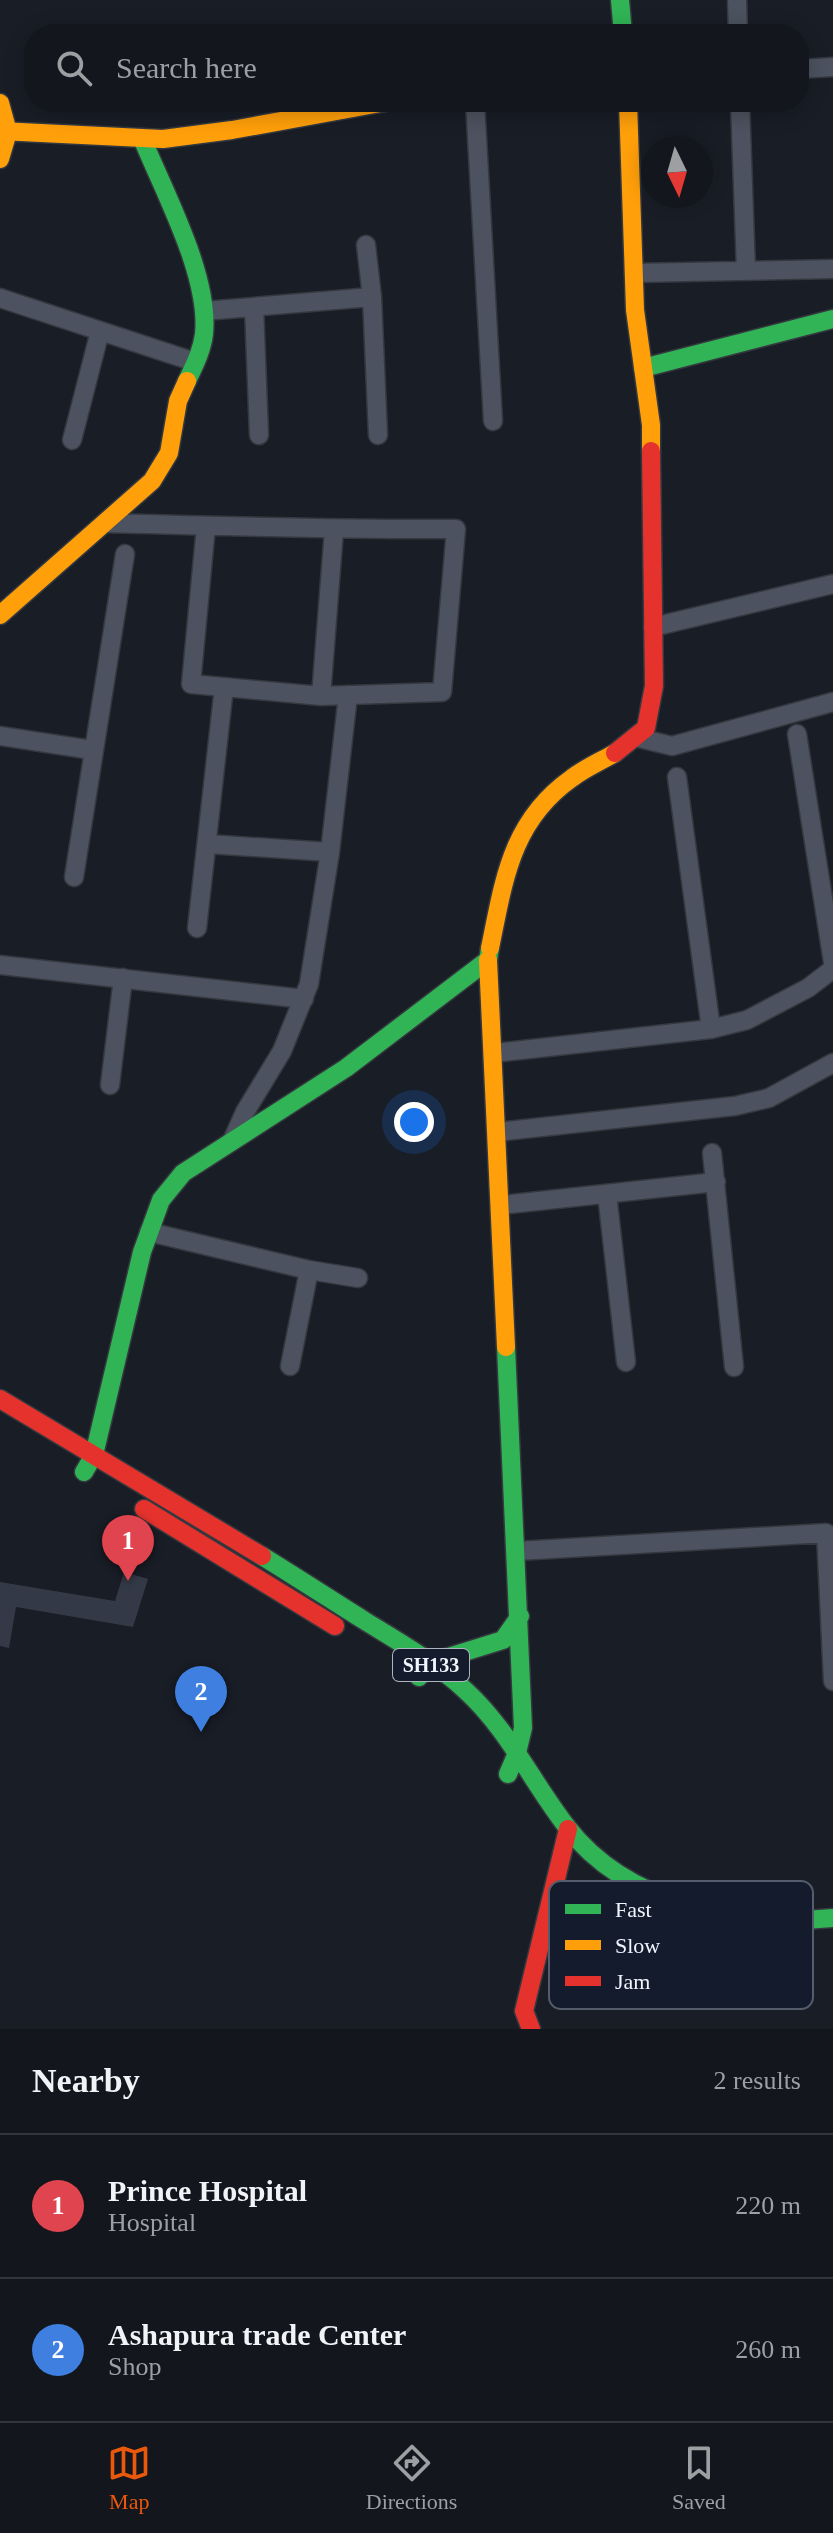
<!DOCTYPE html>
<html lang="en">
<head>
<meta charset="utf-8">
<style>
  body { margin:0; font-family:Georgia,serif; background:#202329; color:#f1f3f6 }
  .compass { position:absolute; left:641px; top:136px; width:72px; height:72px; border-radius:50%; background:#13161c; box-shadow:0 4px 20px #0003; rotate:175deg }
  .you { position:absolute; left:414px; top:1122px; width:28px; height:28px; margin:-20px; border:6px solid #fff; border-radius:50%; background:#1a73e8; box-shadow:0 0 0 12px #1a73e833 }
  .badge { display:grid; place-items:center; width:52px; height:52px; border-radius:50%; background:#ea580c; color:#fff; font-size:26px; font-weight:700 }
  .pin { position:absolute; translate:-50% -66px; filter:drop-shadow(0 2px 4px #0008) }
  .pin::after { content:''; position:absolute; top:42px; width:28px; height:24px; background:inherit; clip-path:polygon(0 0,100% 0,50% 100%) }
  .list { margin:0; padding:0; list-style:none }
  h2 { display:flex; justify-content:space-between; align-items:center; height:104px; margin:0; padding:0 32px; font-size:34px }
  h2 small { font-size:26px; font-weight:400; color:#9d9fa3 }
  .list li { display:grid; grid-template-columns:52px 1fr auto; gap:24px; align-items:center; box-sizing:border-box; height:144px; padding:0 32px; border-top:2px solid #32353b }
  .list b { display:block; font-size:30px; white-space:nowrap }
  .list p { margin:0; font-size:26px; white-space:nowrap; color:#9d9fa3 }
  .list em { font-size:26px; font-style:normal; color:#9d9fa3 }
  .icon { flex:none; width:44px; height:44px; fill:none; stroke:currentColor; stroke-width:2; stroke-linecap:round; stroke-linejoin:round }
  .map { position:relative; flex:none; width:833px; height:2029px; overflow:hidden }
  .search { position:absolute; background:#13161c; box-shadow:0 4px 20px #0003; left:24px; right:24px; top:24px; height:88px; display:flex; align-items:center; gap:20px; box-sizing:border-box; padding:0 28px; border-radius:32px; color:#9d9fa3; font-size:30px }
  .sheet { height:392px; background:#13161c }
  nav { display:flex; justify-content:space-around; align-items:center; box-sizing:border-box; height:112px; border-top:2px solid #32353b; background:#13161c; font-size:22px; color:#9d9fa3 }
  nav a { display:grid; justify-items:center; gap:4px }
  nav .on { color:#ea580c }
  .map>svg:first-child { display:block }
  .building { fill:#333946 }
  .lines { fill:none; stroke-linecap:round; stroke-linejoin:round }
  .street-casing { stroke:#34383f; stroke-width:21 }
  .fast-casing { stroke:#34383f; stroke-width:21 }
  .slow-casing { stroke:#34383f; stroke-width:21 }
  .jam-casing { stroke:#34383f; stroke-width:21 }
  .street { stroke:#4c525f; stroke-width:18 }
  .fast { stroke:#30b455; stroke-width:18 }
  .slow { stroke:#ff9f0a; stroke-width:18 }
  .jam { stroke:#e5322d; stroke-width:18 }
  .labels { text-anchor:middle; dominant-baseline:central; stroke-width:8; stroke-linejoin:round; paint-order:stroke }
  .shield { fill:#131b2c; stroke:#aeb4bf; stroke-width:2 }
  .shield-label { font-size:20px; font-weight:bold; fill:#f0f5fe }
  .key { fill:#131b2c; stroke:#555c6b; stroke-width:2 }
  .key-label { font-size:22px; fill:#f0f5fe }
</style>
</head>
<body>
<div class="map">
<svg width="833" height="2029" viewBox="0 0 833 2029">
  <rect width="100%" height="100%" fill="#191d26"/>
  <!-- building -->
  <path class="building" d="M124,1572L148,1579L133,1627L16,1607L9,1648L0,1646V1582L115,1601Z"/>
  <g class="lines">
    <!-- street casing -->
    <g class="street-casing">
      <path id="street" d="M737,0L738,34
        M799,69L833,67
        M475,102L493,421
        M740,102L746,271
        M366,245L372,297L378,435
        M634,273L833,269
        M0,298L195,362
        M254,307L259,435
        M204,311L372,297
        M72,440L100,331
        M106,523C223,526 339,530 456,529L442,692L321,696L191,684L206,526
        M653,627L833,584
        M321,696L334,530
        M797,734L833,962
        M0,736L92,750
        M635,737L672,746L833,702
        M677,777L711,1029
        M208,844L330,852
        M74,877L125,554
        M197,928L224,687
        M0,965L304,999
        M494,1053L711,1029L747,1020L808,988L833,969
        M110,1085L123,978
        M497,1132L735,1106L769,1098L833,1063
        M232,1141L245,1112L282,1051L309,984L330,852L348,695
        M712,1153L734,1367
        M607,1194L626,1362
        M501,1205L716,1182
        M149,1232L309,1270L358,1278
        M290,1366L309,1270
        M517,1551L826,1533L833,1681"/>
    </g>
    <!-- fast casing -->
    <g class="fast-casing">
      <path id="fast" d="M620,0L623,34
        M142,138C164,192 210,276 204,334C202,351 194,366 187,381
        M643,368L833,319
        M506,1347L523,1728L517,1753L508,1774
        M84,1472L94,1455L142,1252L161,1200L183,1173L346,1068L488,960L490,948
        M262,1556C296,1577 330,1599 365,1621C399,1642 436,1663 465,1690C508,1729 532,1782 567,1827C627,1905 740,1927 833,1918
        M419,1677L429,1663L503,1640L520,1616"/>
    </g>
    <!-- slow casing -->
    <g class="slow-casing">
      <path id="slow" d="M628,102L635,310L651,425V451
        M0,103L8,132L0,159
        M0,131L163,139L232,130L386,102
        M0,615L152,481L169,453L178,401L187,381
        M490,948C504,880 511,821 572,778C585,768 601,761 615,753
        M488,960L506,1347"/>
    </g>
    <!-- jam casing -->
    <g class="jam-casing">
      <path id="jam" d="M615,753L646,728L654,686L651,451
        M0,1399L262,1556
        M144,1509L335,1626
        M531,2029L524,2011L568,1829"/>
    </g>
    <!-- street -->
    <use href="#street" class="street"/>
    <!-- fast -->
    <use href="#fast" class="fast"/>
    <!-- slow -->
    <use href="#slow" class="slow"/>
    <!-- jam -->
    <use href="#jam" class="jam"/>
  </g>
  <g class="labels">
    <!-- shield labels -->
    <rect class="shield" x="393" y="1649" width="76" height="32" rx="6"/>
    <g class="shield-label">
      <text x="431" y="1665">SH133</text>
    </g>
  </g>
  <!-- legend -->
  <rect x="549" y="1881" width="264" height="128" rx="12" class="key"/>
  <rect x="565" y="1904" width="36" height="10" fill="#30b455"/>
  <rect x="565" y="1940" width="36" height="10" fill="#ff9f0a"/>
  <rect x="565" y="1976" width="36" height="10" fill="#e5322d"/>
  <g class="key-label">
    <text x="615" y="1917">Fast</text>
    <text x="615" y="1953">Slow</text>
    <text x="615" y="1989">Jam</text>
  </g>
</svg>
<svg class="compass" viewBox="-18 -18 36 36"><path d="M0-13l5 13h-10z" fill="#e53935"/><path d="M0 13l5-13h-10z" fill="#9d9fa3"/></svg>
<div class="you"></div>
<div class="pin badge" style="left:128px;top:1581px;background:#e0444e">1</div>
<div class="pin badge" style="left:201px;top:1732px;background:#3f7fe0">2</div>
<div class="search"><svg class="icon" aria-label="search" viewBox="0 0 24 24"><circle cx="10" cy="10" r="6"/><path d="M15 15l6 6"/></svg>Search here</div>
</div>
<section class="sheet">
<h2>Nearby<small>2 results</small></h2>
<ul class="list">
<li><span class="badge" style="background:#e0444e">1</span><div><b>Prince Hospital</b><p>Hospital</p></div><em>220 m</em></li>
<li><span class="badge" style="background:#3f7fe0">2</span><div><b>Ashapura trade Center</b><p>Shop</p></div><em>260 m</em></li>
</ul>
</section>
<nav>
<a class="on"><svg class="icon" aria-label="map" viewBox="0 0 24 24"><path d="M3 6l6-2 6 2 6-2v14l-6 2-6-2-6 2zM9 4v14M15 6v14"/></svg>Map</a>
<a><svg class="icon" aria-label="directions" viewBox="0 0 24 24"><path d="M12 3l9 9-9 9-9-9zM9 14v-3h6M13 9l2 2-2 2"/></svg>Directions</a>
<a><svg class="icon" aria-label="saved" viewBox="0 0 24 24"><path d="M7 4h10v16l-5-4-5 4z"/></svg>Saved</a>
</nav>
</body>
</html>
